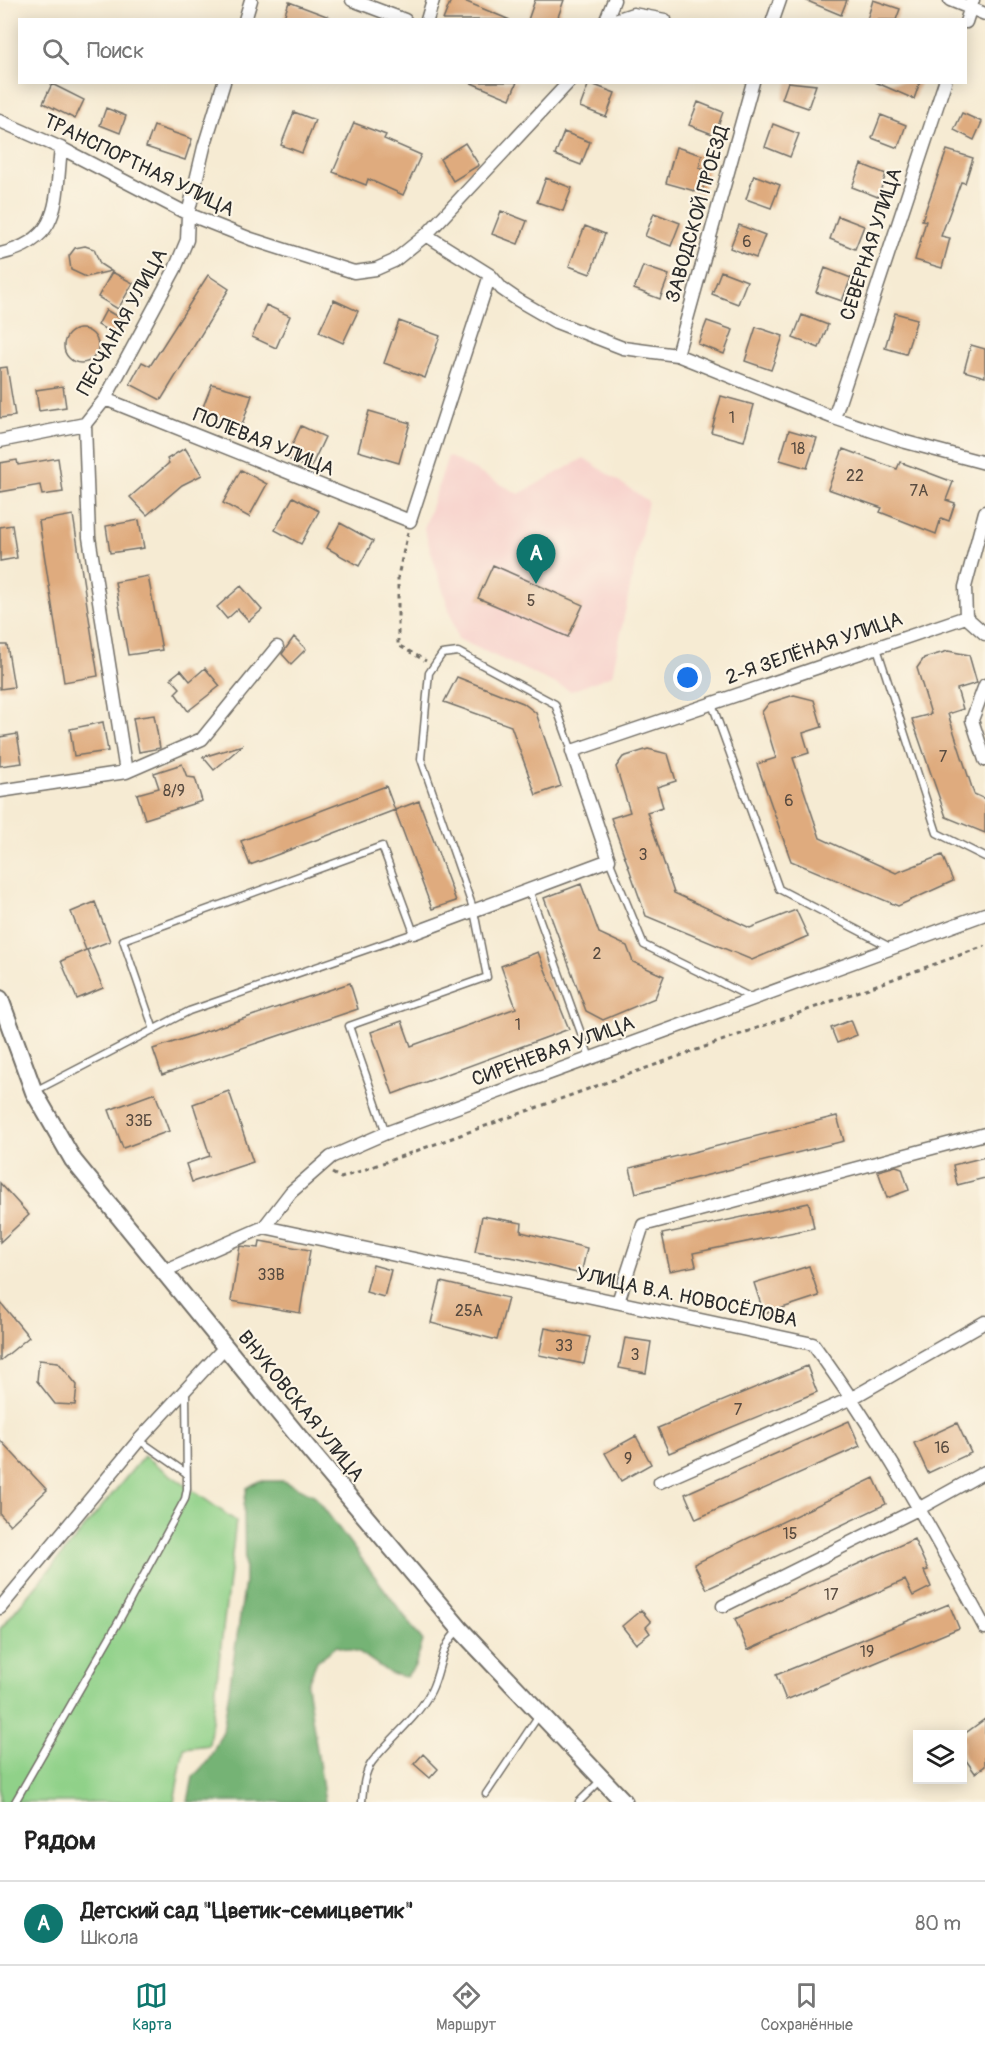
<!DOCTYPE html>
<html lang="ru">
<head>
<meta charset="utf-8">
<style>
  body { margin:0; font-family:Pangolin,sans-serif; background:#f2f2f2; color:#222 }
  .controls { position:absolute; right:18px; bottom:18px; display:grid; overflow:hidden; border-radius:0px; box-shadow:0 3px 15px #0003 }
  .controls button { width:54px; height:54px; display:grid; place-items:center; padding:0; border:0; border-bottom:2px solid #e0e0e0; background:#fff; color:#222; font:30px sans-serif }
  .you { position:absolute; left:688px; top:678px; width:21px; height:21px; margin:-15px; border:4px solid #fff; border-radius:50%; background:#1a73e8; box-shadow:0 0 0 9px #1a73e833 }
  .badge { display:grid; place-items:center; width:39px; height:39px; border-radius:50%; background:#0f766e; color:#fff; font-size:20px; font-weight:700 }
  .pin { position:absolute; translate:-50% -50px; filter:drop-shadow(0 2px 3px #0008) }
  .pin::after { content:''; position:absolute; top:32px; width:21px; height:18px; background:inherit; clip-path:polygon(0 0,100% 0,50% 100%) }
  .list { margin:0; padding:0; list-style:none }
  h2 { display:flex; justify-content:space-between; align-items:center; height:78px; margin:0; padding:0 24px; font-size:26px }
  h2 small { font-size:20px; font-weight:400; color:#767676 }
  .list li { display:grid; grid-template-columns:39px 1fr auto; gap:18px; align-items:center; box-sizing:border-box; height:84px; padding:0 24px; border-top:2px solid #e0e0e0 }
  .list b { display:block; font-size:22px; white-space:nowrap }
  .list p { margin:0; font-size:20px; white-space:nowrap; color:#767676 }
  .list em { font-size:20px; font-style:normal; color:#767676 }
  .icon { flex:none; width:33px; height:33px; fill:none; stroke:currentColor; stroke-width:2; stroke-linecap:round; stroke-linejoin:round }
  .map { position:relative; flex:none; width:985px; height:1802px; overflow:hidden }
  .search { position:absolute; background:#fff; box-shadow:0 3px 15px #0003; left:18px; right:18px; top:18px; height:66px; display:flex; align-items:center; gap:15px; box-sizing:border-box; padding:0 21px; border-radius:0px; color:#767676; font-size:22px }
  .sheet { height:162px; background:#fff }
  nav { display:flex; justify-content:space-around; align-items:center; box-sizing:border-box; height:84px; border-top:2px solid #e0e0e0; background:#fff; font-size:16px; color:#767676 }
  nav a { display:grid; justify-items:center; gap:3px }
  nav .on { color:#0f766e }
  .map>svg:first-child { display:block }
  .built { fill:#f7d0cb }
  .green { fill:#90d189; stroke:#5e7e5a; stroke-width:1.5 }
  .forest { fill:#74b375; stroke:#506f50; stroke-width:1.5 }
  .building { fill:#dfab7e }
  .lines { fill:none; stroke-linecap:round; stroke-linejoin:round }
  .lane-casing { stroke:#726e66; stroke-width:9 }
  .street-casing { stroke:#726e66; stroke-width:15 }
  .secondary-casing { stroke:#726e66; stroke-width:20 }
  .path { stroke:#726e66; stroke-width:3; stroke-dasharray:4.5 4.5; stroke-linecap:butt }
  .lane { stroke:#fff; stroke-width:6 }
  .street { stroke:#fff; stroke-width:12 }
  .secondary { stroke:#fff; stroke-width:16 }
  .labels { text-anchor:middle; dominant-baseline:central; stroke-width:4.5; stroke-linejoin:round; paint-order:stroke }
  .number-label { font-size:16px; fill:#584b40 }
  .street-label { font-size:20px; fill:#2b2b2b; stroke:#fcf5e5 }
</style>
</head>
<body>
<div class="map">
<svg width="985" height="1802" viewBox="0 0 985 1802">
  <rect width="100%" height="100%" fill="#fcf5e5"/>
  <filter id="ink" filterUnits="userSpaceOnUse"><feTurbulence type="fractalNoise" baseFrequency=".0167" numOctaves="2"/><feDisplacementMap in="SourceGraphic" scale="12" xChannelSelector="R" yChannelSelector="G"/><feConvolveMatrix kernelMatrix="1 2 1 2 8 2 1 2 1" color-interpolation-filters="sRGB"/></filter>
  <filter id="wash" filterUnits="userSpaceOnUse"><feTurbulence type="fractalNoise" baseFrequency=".008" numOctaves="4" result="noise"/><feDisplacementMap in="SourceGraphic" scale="24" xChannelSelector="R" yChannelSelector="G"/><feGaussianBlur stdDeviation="1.35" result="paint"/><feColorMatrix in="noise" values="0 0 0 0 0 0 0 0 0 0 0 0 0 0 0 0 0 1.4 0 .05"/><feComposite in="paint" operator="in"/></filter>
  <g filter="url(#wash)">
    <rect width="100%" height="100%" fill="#f6ebd3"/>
    <!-- built -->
    <path class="built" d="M448,456L519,494L584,458L648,501L612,675L571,691L458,639L424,529Z"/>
    <!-- green -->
    <path class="green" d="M144,1456L236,1521L209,1745L184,1748L174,1802H0V1629Z"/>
    <!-- forest -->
    <path class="forest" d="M259,1481H283L314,1495L423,1641L415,1666L406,1677L391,1674L359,1652L337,1646L317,1661L307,1685L325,1802H188L193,1777L208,1761L223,1731L245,1582L244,1505L247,1488Z"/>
    <g id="blocks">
      <!-- building -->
      <path class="building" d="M451,0H462L510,20H443Z
        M535,0H564L557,20H528Z
        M805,0H847L841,15Z
        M873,0L900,9L896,20H867Z
        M289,2L332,18V20H283Z
        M469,82H517L510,99Z
        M788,82L816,85L808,108L782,99Z
        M875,82H920L914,99Z
        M589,83L615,93L606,117L580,107Z
        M52,84L84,100L75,119L43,103Z
        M698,102L723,112L715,135L689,125Z
        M106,108L126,116L120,133L100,125Z
        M294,112L315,120L302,153L281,145Z
        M962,113L982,122L974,140L954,130Z
        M881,115L906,125L898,148L872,138Z
        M354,123L386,135L384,139L421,155L403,195L368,179L366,185L333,172Z
        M773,124L799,134L790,157L765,147Z
        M154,126L192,139L185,160L146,147Z
        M564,132L590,142L581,165L555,155Z
        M465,143L479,165L453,181L440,159Z
        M676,147L702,155L699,168L708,171L702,193L666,183Z
        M947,150L973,158L965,183L961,182L941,236L950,238L942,268L915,260L926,221L922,220Z
        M861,164L886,174L878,197L852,187Z
        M754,175L780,185L771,208L746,199Z
        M546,178L572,188L563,211L537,202Z
        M501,211L527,221L518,244L492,234Z
        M654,213L680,223L671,246L645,236Z
        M838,216L864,226L855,249L830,239Z
        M739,225L765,235L756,258L730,248Z
        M585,226L605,234L590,274L569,266Z
        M85,246L94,249L100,264L111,271L86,277L71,270L69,256L75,248Z
        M643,266L669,275L660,299L634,289Z
        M825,268L851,278L842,301L816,292Z
        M721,271L747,281L738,304L712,294Z
        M112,272L133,283L118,309L98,297Z
        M208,275L229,289L161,400L130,384L142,362L150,366Z
        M334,300L358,311L343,343L319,332Z
        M266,305L290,316L276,348L252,337Z
        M106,310L125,321L117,336L98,325Z
        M895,313L917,319L906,354L885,348Z
        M802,315L828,325L819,348L793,338Z
        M399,321L440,336L425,378L384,363Z
        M707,321L733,330L724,354L698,344Z
        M756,327L783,336L771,370L745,361Z
        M64 346a17 17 0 1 1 34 0a17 17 0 1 1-34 0Z
        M971,345L985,349V377L964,371Z
        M7,367L15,416L0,418V368Z
        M212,384L252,395L242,425L201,412Z
        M63,386L66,407L39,411L36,390Z
        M721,396L754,405L744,441L711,432Z
        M369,411L410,423L399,463L358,451Z
        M301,426L325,437L310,469L286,458Z
        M789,430L817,438L807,468L780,460Z
        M185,448L202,475L182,485L147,515L130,497L169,463L167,459Z
        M843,449L897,469L900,462L953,482L946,500L955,503L949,521L941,518L936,534L880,512L882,508L828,489Z
        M58,458L63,492L42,495L40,485L0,492V463L17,460L18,465Z
        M241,470L267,484L249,517L223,503Z
        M293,497L319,511L301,544L275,530Z
        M73,515L98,676L64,682L39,521Z
        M139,520L144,548L110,553L106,526Z
        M340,523L373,541L359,566L327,548Z
        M12,525L17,558L0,561V527Z
        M493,565L583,605L568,637L478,598Z
        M148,576L162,650L128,655L115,582Z
        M241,586L262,610L249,621L238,609L227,619L217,607Z
        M294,637L306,649L291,664L282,654Z
        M0,645H7L14,687L0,689Z
        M948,651L969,655L977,683L957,689L963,709L948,714L974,794L985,799V833L946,817L912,719L931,714L917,668L924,658Z
        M205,668L220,686L188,711L175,693L180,688L171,678L181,670L190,681Z
        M457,677L523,703L536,713L561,786L536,795L511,726L444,702Z
        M794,695L814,700L822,727L803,733L809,753L793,758L820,838L896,873L942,855L953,881L898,906L791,861L757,764L776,758L762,712L769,703Z
        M154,715L160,748L139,752L133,718Z
        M103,722L108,751L74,756L70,729Z
        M17,734L22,763L0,766V737Z
        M243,745L214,770L203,757Z
        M648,749L668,754L676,781L657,787L663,807L647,812L674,893L750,928L796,910L808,936L752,960L646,916L611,818L630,812L616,767L623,757Z
        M182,764L187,777L195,778L202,801L145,819L137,794L159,788L154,773Z
        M386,786L395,810L250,865L241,841Z
        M419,801L456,901L432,909L395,810Z
        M581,884L599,933L627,946L633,962L664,976L655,998L603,1020L586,1011L544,898Z
        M95,902L110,941L87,950L103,988L77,999L61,961L86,950L71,912Z
        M538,952L569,1029L393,1094L371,1032L402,1021L411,1046L516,1008L501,966Z
        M350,983L358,1009L162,1075L153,1049Z
        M851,1020L857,1035L837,1043L831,1028Z
        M229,1091L253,1162L192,1182L186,1164L210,1156L193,1104Z
        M155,1093L169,1131L123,1148L109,1110Z
        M837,1116L844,1141L636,1193L630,1168Z
        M985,1157V1178L957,1185L953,1165Z
        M896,1166L902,1168L909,1190L887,1198L878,1171Z
        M0,1183L29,1215L0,1242Z
        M809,1203L814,1228L693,1253L696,1266L670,1271L662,1234Z
        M482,1216L522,1223L521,1232L587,1248L581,1274L516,1258L475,1252Z
        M260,1241L310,1250L300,1313L231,1301L240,1246L259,1248Z
        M373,1265L391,1270L384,1297L366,1292Z
        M809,1266L819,1296L764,1314L754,1283Z
        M441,1282L508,1298L497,1340L431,1323Z
        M0,1302L29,1337L0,1361Z
        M545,1328L590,1337L584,1364L539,1355Z
        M625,1338L651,1342L646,1373L619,1368Z
        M39,1360L58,1362L77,1385L75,1405L55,1404L37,1381Z
        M807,1366L817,1392L669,1453L658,1428Z
        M849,1421L860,1446L696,1519L685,1494Z
        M957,1423L971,1453L928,1473L914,1443Z
        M636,1436L651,1464L621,1481L605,1453Z
        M0,1440L47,1490L10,1525L0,1514Z
        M874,1478L886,1504L707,1589L694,1564Z
        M914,1539L928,1570L924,1571L931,1587L913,1596L905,1580L748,1650L735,1619Z
        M949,1604L959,1628L786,1700L776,1675Z
        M641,1610L651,1622L646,1627L650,1633L636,1644L622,1626Z
        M985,1719V1766L975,1773L963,1756V1735Z
        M423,1754L438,1769L430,1778L414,1764Z"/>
    </g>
  </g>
  <g filter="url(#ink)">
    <use href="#blocks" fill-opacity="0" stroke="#726e66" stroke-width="1.5"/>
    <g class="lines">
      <!-- lane casing -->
      <g class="lane-casing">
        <path id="lane" d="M877,648L937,833L985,857
          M712,704L779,889L890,947
          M609,860L644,945L752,998
          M529,890L590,1058
          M35,1091L189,1011L414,933L382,846L123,940L154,1030
          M386,1133L349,1026L487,977L474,911L421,759L429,673L442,654L458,652L555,704L572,751
          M139,1440L186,1473
          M486,1794L539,1715
          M15,1802L120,1619L185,1499L187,1489L186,1391
          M362,1802C363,1789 364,1773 372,1762C391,1737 416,1720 431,1691C442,1669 439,1647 459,1630
          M579,1802L602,1779"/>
      </g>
      <!-- street casing -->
      <g class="street-casing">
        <path id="street" d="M352,0L405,20
          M950,0L985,14
          M245,20L251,0
          M427,20L433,0
          M606,20L614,0
          M615,20L633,14L665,20
          M773,20L780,0
          M966,22L973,0
          M0,121L61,148L188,214L251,239L354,272L376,269L394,261L426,235L569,82
          M426,235L490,275L502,289L518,300L556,322L623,348L677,355L834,418L902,441L985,463
          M0,254C63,239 55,201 61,148
          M677,355L753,82
          M105,399L410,521L490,275
          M834,418L945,82
          M85,424L89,537L126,772
          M0,441L85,424L105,399L175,269L187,240L188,214L204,147L224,82
          M966,617L985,634
          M985,685L972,720L985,760
          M0,791L126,772L202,739L277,647
          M414,933L609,860L572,751L966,617L965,587L985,512
          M264,1227L813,1344C879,1434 932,1530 985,1628
          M164,1271L264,1227L291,1192L331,1157L386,1133L985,914
          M618,1302L643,1225L985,1134
          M660,1482L852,1398L985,1322
          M723,1606L920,1508L985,1472
          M0,1608L139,1440L225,1347"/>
      </g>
      <!-- secondary casing -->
      <g class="secondary-casing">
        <path id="secondary" d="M0,999L34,1092L73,1160L311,1452L460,1629L624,1802"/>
      </g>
      <!-- path -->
      <path class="path" d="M408,532L398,576V645L426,661
        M332,1173L341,1178L985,946"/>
      <!-- lane -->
      <use href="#lane" class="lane"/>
      <!-- street -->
      <use href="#street" class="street"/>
      <!-- secondary -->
      <use href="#secondary" class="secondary"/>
    </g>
  </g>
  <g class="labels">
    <!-- number labels -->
    <g class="number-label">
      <text x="747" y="242">6</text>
      <text x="732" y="418">1</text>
      <text x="798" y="449">18</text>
      <text x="855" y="476">22</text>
      <text x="919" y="491">7А</text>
      <text x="531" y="601">5</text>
      <text x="943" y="757">7</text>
      <text x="174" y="791">8/9</text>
      <text x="789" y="801">6</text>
      <text x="643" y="855">3</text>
      <text x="597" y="954">2</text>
      <text x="518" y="1025">1</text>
      <text x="139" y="1121">33Б</text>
      <text x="271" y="1275">33В</text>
      <text x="469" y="1311">25А</text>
      <text x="564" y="1346">33</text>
      <text x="635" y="1355">3</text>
      <text x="738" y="1410">7</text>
      <text x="942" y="1448">16</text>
      <text x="628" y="1459">9</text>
      <text x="790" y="1534">15</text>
      <text x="831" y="1595">17</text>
      <text x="867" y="1652">19</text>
    </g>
    <!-- street labels -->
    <g class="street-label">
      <text transform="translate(139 165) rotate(26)">ТРАНСПОРТНАЯ УЛИЦА</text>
      <text transform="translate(697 214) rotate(-74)">ЗАВОДСКОЙ ПРОЕЗД</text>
      <text transform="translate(871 244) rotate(-72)">СЕВЕРНАЯ УЛИЦА</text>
      <text transform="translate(122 322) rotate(-61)">ПЕСЧАНАЯ УЛИЦА</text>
      <text transform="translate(264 442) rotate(22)">ПОЛЕВАЯ УЛИЦА</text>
      <text transform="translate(814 648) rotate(-19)">2-Я ЗЕЛЁНАЯ УЛИЦА</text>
      <text transform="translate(553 1051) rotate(-20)">СИРЕНЕВАЯ УЛИЦА</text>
      <text transform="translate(687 1297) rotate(12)">УЛИЦА В.А. НОВОСЁЛОВА</text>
      <text transform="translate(301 1406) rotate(51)">ВНУКОВСКАЯ УЛИЦА</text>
    </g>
  </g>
</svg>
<div class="controls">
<button><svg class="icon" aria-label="layers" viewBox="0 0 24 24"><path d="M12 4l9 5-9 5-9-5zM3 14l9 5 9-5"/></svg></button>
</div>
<div class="you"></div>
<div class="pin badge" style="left:536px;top:584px">A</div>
<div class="search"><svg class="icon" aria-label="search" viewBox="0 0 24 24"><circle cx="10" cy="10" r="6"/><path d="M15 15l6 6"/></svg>Поиск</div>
</div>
<section class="sheet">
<h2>Рядом<small></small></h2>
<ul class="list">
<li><span class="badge">A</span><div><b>Детский сад &quot;Цветик-семицветик&quot;</b><p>Школа</p></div><em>80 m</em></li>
</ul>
</section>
<nav>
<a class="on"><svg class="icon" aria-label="map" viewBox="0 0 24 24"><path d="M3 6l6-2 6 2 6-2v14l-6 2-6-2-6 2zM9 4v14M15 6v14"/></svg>Карта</a>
<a><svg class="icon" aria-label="directions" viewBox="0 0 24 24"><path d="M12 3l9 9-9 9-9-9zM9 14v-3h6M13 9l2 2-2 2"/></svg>Маршрут</a>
<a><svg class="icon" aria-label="saved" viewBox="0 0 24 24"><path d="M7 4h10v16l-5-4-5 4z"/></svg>Сохранённые</a>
</nav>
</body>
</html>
